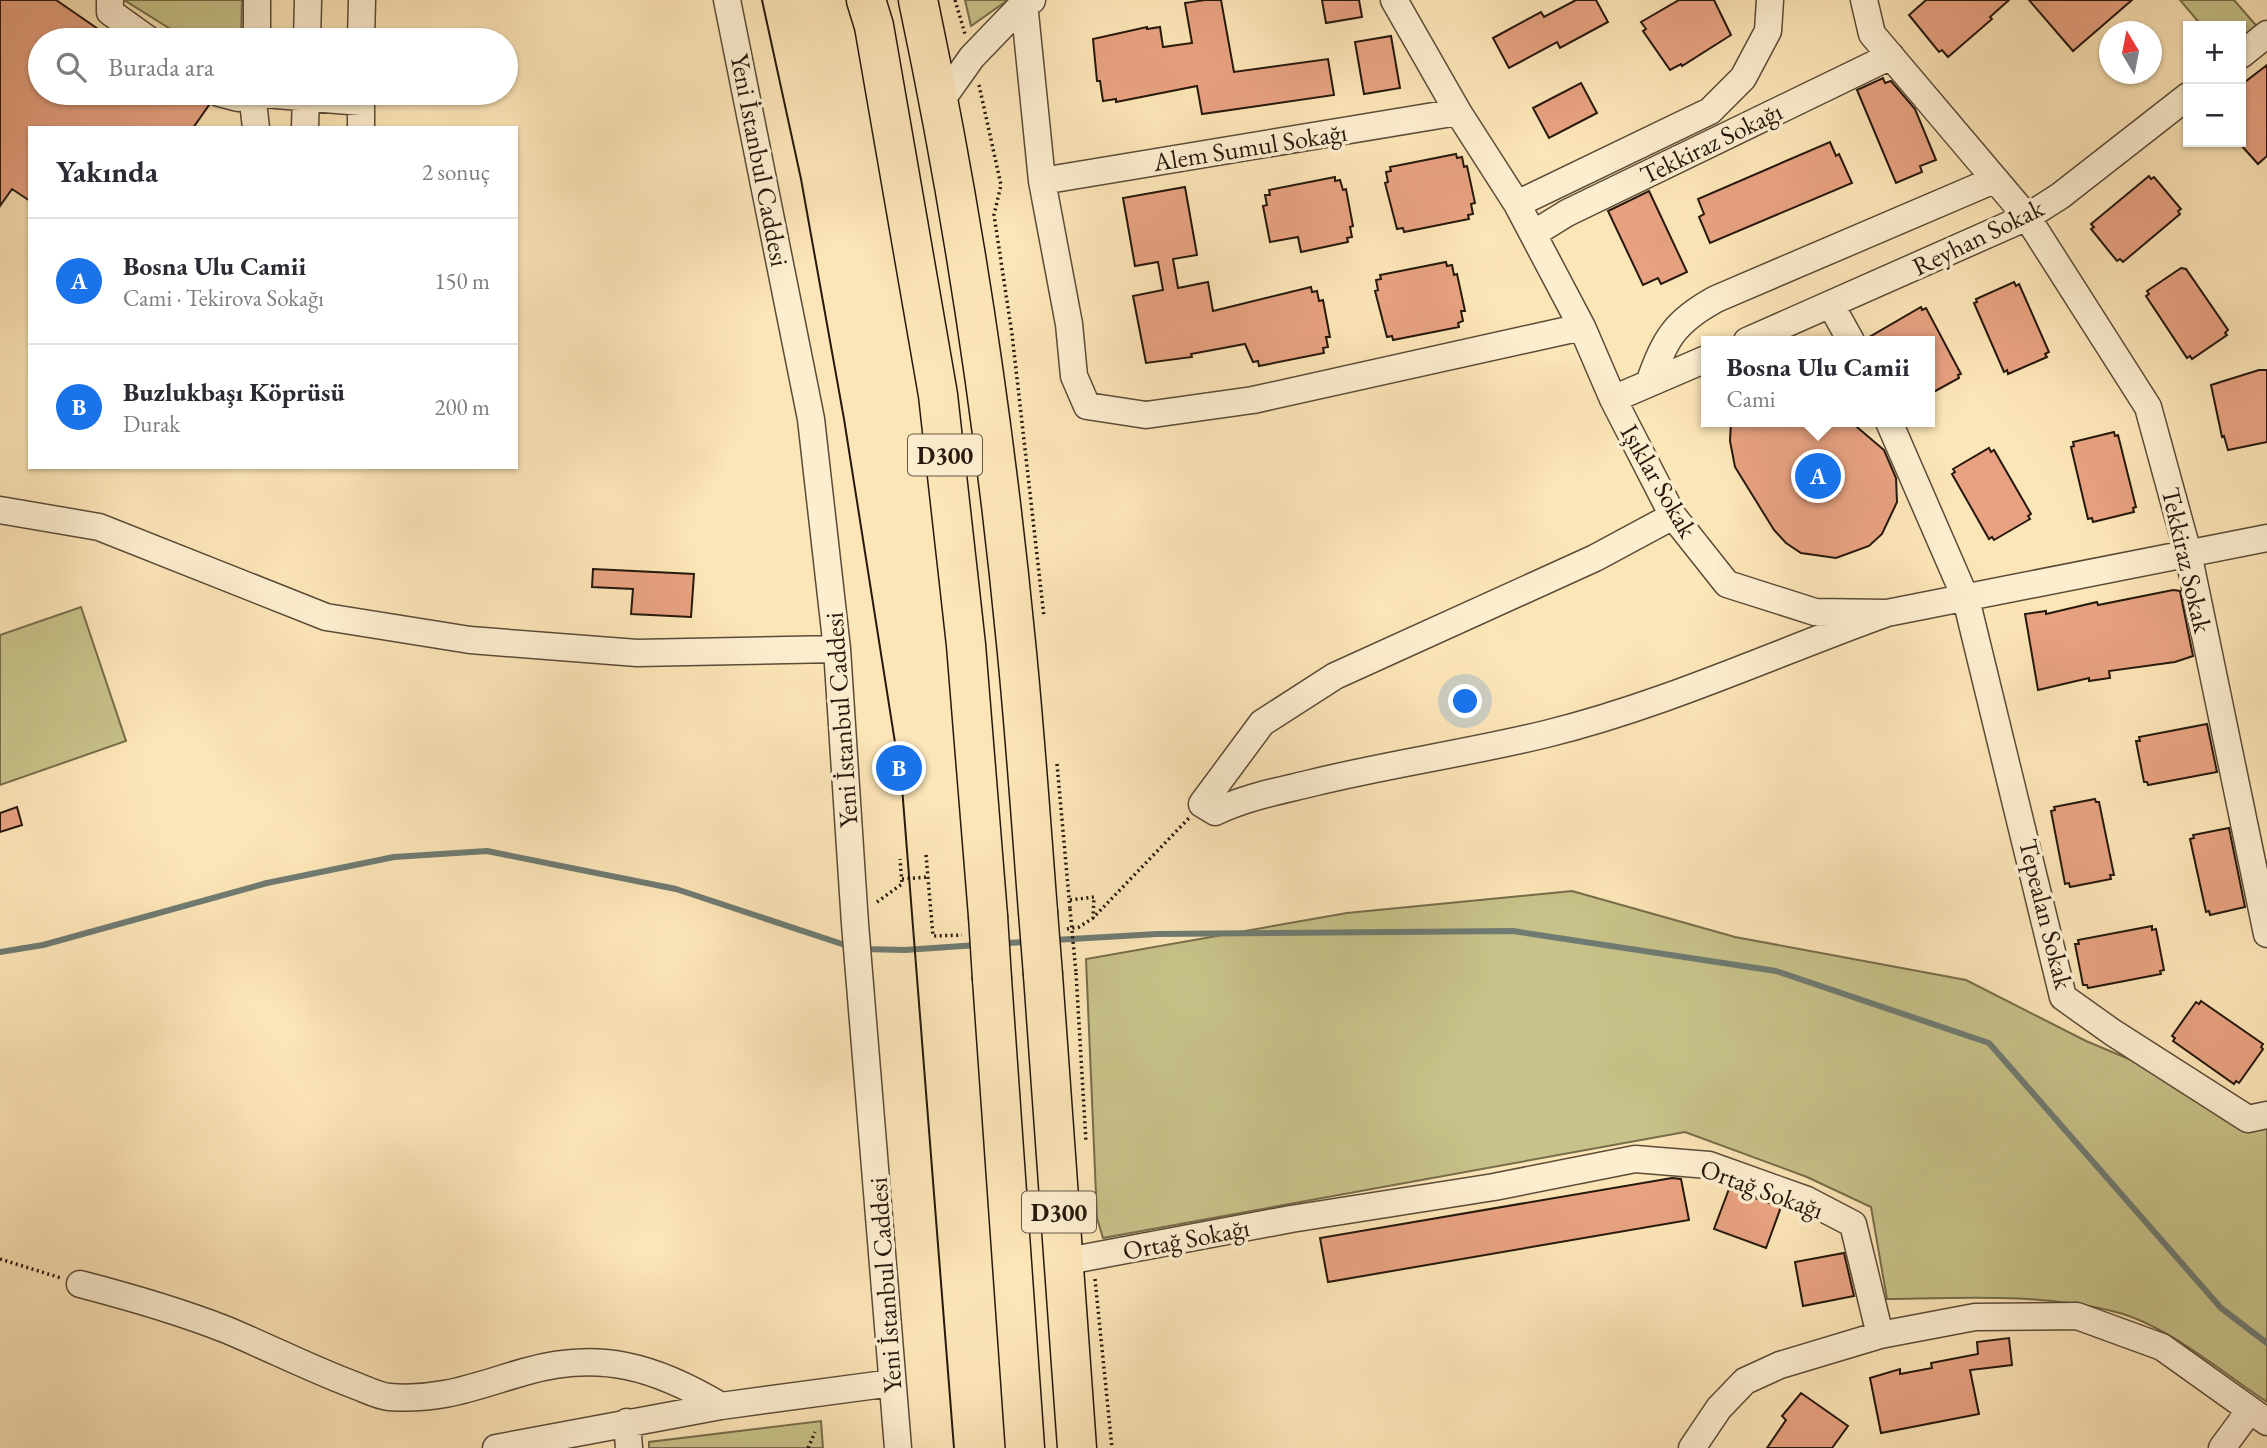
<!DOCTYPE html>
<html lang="tr">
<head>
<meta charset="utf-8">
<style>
  body { margin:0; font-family:"EB Garamond",serif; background:#f2f2f3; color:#2b2b33 }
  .controls { position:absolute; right:21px; top:21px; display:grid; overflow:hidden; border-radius:0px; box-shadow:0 2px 5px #0004 }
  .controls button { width:63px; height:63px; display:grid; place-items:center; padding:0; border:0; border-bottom:2px solid #e1e1e2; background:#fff; color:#2b2b33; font:35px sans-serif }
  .compass { position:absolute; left:2099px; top:21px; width:63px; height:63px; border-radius:50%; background:#fff; box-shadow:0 2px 5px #0004; rotate:350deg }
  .you { position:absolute; left:1466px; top:702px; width:24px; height:24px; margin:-18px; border:5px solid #fff; border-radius:50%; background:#1a73e8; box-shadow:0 0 0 10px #1a73e833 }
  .badge { display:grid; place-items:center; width:46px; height:46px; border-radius:50%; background:#1a73e8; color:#fff; font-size:23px; font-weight:700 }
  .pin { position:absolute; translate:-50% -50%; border:4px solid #fff; box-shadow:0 2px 7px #0006 }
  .popup { position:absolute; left:1701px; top:336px; width:234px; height:91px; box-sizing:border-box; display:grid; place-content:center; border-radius:0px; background:#fff; filter:drop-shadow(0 2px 5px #0005); font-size:23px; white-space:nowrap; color:#7c7c81 }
  .popup b { font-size:26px; color:#2b2b33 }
  .popup::after { content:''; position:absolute; left:50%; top:100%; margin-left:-14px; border:14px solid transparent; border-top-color:#fff }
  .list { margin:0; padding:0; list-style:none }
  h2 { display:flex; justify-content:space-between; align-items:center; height:91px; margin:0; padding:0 28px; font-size:30px }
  h2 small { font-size:23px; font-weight:400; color:#7c7c81 }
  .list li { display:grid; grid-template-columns:46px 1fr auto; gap:21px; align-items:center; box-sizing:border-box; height:126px; padding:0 28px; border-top:2px solid #e1e1e2 }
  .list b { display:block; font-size:26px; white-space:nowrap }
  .list p { margin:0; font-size:23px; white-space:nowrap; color:#7c7c81 }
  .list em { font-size:23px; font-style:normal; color:#7c7c81 }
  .icon { flex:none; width:38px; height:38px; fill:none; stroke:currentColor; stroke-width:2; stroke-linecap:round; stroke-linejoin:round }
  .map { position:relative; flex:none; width:2267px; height:1448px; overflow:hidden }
  .search { position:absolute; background:#fff; box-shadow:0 2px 5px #0004; left:28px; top:28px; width:490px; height:77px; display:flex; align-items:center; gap:18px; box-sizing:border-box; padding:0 24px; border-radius:38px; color:#7c7c81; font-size:26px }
  .panel { position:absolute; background:#fff; box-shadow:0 2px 5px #0004; left:28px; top:126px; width:490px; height:343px; border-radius:0px }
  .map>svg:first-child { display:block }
  .green { fill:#c7c289; stroke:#766d4a; stroke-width:2 }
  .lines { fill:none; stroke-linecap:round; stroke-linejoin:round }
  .stream { stroke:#6f7b72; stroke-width:6 }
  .building { fill:#e8a281; stroke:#25180c; stroke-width:2 }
  .minor-casing { stroke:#5b4b37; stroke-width:29 }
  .highway-casing { stroke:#25180c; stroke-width:41 }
  .path { stroke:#25180c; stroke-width:3.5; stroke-dasharray:2 3.5; stroke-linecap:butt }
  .minor { stroke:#fdeed0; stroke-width:26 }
  .highway { stroke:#fce5b7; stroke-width:38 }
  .tram { stroke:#25180c; stroke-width:2 }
  .highway-bridge-casing { stroke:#25180c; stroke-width:41; stroke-linecap:butt }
  .path-bridge { stroke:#25180c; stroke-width:3.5; stroke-dasharray:2 3.5; stroke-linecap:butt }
  .highway-bridge { stroke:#fce5b7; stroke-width:38 }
  .labels { text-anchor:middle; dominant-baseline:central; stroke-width:7; stroke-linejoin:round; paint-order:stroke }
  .shield { fill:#fdeed0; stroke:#665847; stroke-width:2 }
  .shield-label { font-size:24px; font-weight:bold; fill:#25180c }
  .street-label { font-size:26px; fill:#25180c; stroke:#fdeed0 }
</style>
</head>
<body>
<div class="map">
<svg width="2267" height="1448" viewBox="0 0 2267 1448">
  <rect width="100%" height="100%" fill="#fce5b7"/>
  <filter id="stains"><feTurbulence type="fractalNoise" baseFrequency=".00286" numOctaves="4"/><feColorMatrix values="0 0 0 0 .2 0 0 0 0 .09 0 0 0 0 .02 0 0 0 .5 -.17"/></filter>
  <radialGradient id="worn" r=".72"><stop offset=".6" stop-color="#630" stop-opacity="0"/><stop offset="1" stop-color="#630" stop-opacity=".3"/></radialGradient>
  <!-- green -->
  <path class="green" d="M124,0H242L241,40H188Z
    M965,0H1008L971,26Z
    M2180,0H2234L2260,30L2241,47V26H2202Z
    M81,607L126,741L0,785V635Z
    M1572,891L1735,937L1966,980L2086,1041L2267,1117V1402C2223,1373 2167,1325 2116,1312C2042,1293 1963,1298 1887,1299L1871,1207L1807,1177L1685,1132L1103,1238L1097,1218L1086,959L1347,913Z
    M821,1421L823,1448H649V1442Z"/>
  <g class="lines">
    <!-- stream -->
    <path class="stream" d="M1054,940L1157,934L1513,931L1776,971L1989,1043L2221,1308L2267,1343
      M1002,943L1029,942
      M862,949L905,950L977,945
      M0,952L43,945L267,883L394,857L487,851L676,889L851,947"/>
  </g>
  <!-- building -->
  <path class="building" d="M0,0H56L114,40H40V93H191L209,105L193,128H30V201L12,189L0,206Z
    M1205,0H1221L1234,72L1328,59L1334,95L1202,114L1197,86L1116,102V99L1103,101L1100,81H1097L1093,39L1147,27V29L1160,27L1163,47L1192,43L1185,3Z
    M1322,0H1359L1362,17L1326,23Z
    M1576,0H1596L1608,22L1560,48L1557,42L1509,68L1493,38L1541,12L1544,17Z
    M1679,0H1714L1731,35L1682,66L1681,64L1670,70L1643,31L1646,29L1641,22Z
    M1926,0H2009L1990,17L1992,19L1948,57L1942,50L1939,52L1909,15Z
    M2029,0H2132L2073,51Z
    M1391,36L1400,88L1364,94L1355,42Z
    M2267,65V156L2258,164L2241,145V85Z
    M1883,78L1885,83L1891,81L1915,109L1936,160L1920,166L1922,172L1896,183L1857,90Z
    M1581,83L1597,113L1549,138L1533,108Z
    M1830,142L1836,156L1839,154L1852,183L1710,243L1699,217L1704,214L1698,199Z
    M1456,154L1457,158L1462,157L1464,167L1467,166L1475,203L1471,204L1473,214L1468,215L1469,219L1404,232L1403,228L1397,229L1385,183L1388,182L1386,172L1391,171L1390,167Z
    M2149,176L2151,179L2154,177L2181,209L2178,211L2180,214L2123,262L2120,259L2117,261L2091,229L2094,227L2091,224Z
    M1335,177V181L1340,180L1343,190L1346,189L1353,226L1350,227L1352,237L1347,238L1348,242L1301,252L1298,237L1270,242L1263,206L1267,205L1265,195H1270L1269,190Z
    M1185,187L1197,255L1173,259L1178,288L1208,282L1213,311L1311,287L1312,292L1317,291L1319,301L1323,300L1330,337H1326L1328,347L1323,348L1324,353L1259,366L1258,361L1253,362L1245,344L1191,354L1192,357L1146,363L1133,296L1163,290L1158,262L1135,266L1123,198Z
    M1649,191L1687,272L1661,284L1658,278L1643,285L1608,211Z
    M1446,262L1447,266L1452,265L1454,275L1457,274L1465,311H1461L1463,321L1458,323L1459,327L1393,340L1392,336L1387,337L1375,291L1378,290L1376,280L1381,279L1380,275Z
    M2181,268L2186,269L2228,330L2225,333L2227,335L2192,359L2190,356L2187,358L2146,296L2149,294L2147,291Z
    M2014,282L2016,286L2019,284L2049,352L2045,354L2047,357L2008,374L2007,370L2004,372L1974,303L1977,302L1976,299Z
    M1921,307L1922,310L1926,308L1961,374L1958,375L1959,378L1930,394V341H1867L1866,339Z
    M2259,370H2267V442L2228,450L2224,436L2222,437L2211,385Z
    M1731,422H1851L1884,450L1896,478L1897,502L1882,534L1869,546L1836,558L1801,553L1786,543L1774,530L1735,467L1730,441Z
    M2114,432L2115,436L2118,435L2136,507L2133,508L2134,512L2093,522L2092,518L2088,519L2071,447L2074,446L2073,442Z
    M1989,448L1991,452L1994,450L2031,514L2028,516L2030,519L1994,540L1992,537L1989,539L1952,474L1955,472L1953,469Z
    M593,569L694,574L691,617L631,614L633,589L592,587Z
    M2173,590L2180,591L2193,656L2175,662L2109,671L2110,678L2089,681V678L2038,690L2025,614L2046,611V614L2097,602L2098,605Z
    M2207,724L2217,772L2148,785L2147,782H2144L2136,741H2140L2139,737Z
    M2095,799L2096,802H2099L2114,875H2110L2111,879L2070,887L2069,883L2065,884L2051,811L2055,810L2054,807Z
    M17,807L22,825L0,832V813Z
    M2229,828L2245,907L2210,915L2209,911L2206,912L2190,839L2194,838L2193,835Z
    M2152,926V930L2156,929L2164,970L2160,971L2161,974L2088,988L2087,985H2083L2075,944H2079L2078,940Z
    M2201,1001L2263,1044L2261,1047L2263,1049L2239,1083L2236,1081L2234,1084L2173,1041L2175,1038L2172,1036L2196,1002L2199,1004Z
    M1672,1178L1681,1179L1689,1220L1328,1282L1320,1238Z
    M1729,1189L1781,1207L1766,1248L1714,1229Z
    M1844,1253L1854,1296L1803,1306L1795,1262Z
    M2009,1338L2012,1365L1970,1370L1979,1414L1881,1433L1870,1378L1900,1369V1374L1932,1368L1931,1363L1978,1354L1977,1342Z
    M1801,1393L1848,1426L1832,1448H1767L1786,1420L1782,1416Z"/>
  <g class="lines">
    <!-- minor casing -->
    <g class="minor-casing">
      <path id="minor" d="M110,0V12L149,40
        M257,0V40
        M727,0L811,419L837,649L855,924L898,1448
        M1394,0L1458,112L1517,204L1582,327L1613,399L1673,516L1727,584L1815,612L1887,613L2267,538
        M1864,0L1872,34L2027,217L2148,407L2188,553L2267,934
        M1024,3L1042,181L1069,324L1074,376L1087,406L1146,415L1253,400L1582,327
        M307,40L308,0
        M361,40L362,0
        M2241,55L2267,34
        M219,93L238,98L252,93
        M940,102L972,57L1024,3L1032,0
        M256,128L252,93L361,102
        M305,128L306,93
        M361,128V93
        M1042,181L1458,112
        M1517,204L1710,111L1743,78L1768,31L1770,0
        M1533,234L1567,213L1891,56
        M1831,305L1851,341
        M1747,341L2027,217L2060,196L2188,96
        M1649,383C1665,339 1674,322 1716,299L1994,180
        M1613,399L1706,359
        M1889,422L1966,599L2063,997L2112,1032L2248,1119L2267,1115
        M0,510L99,527L326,617L470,640L637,653L837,649
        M1673,516L1595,558L1335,676L1262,723L1202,804L1215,812C1246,797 1279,791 1312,783C1389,764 1468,753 1546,734C1664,705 1773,654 1887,613
        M1062,1262L1291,1219L1494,1187L1635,1159L1709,1165L1807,1200L1853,1224L1880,1335
        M80,1284C130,1297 179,1311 227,1330C270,1348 311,1369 354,1385C365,1389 378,1396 389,1397C442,1401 475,1386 524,1372C600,1350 656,1367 721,1406
        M627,1422L629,1448
        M496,1448L721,1406L892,1383
        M1692,1448L1719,1408L1745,1381L1780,1365L1880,1335L1975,1317L2077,1316L2162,1347L2267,1422
        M2222,1448L2250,1410"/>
    </g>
    <!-- highway casing -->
    <g class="highway-casing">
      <path id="highway" d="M866,0L874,26L938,395L966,645L988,916
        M918,0C963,212 995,427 1016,643C1025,732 1031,822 1038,912
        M1043,975L1077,1448
        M992,979L1025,1448"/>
    </g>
    <!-- path -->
    <path class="path" d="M955,0L965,34
      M979,85L1001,185L994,215L1012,334L1044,617
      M1057,764L1070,909
      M926,855L933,936L962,935
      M902,879L928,877
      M1070,900L1094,897L1093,918
      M877,902L902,884L900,859
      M1067,929L1079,927L1093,918L1189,818
      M1076,973L1086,1142
      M0,1259L61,1278
      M1095,1279L1112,1448
      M808,1448L815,1432"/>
    <!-- minor -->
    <use href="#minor" class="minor"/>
    <!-- highway -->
    <use href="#highway" class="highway"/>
    <!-- tram -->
    <path class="tram" d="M762,0L801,179L844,419L902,787L954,1448"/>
    <!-- highway-bridge casing -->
    <g class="highway-bridge-casing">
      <path id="highway-bridge" d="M1038,912L1043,975
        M988,916L992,979"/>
    </g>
    <!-- path-bridge -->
    <path class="path-bridge" d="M1070,909L1076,973"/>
    <!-- highway-bridge -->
    <use href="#highway-bridge" class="highway-bridge"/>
  </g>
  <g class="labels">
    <!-- shield labels -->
    <g class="shield">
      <rect x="908" y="434.5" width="74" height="41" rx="5"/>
      <rect x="1022" y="1191.5" width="74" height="41" rx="5"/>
    </g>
    <g class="shield-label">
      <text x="945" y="455">D300</text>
      <text x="1059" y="1212">D300</text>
    </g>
    <!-- street labels -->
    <g class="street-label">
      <text transform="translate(1711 143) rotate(-26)">Tekkiraz Sokağı</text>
      <text transform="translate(1250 147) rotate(-9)">Alem Sumul Sokağı</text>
      <text transform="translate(760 160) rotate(79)">Yeni İstanbul Caddesi</text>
      <text transform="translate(1978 237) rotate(-26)">Reyhan Sokak</text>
      <text transform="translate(1659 481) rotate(60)">Işıklar Sokak</text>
      <text transform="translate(2187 560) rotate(77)">Tekkiraz Sokak</text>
      <text transform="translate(841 720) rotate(-94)">Yeni İstanbul Caddesi</text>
      <text transform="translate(2046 914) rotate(76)">Tepealan Sokak</text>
      <text transform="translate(1762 1189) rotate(20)">Ortağ Sokağı</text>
      <text transform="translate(1186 1239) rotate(-11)">Ortağ Sokağı</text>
      <text transform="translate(885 1285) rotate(-94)">Yeni İstanbul Caddesi</text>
    </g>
  </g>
  <rect width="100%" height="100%" filter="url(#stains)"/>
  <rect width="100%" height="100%" fill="url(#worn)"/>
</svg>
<div class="controls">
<button>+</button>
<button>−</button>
</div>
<svg class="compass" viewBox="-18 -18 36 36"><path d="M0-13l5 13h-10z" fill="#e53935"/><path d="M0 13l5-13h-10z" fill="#7c7c81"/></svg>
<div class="you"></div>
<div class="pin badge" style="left:1818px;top:476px">A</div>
<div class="popup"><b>Bosna Ulu Camii</b>Cami</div>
<div class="pin badge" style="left:899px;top:768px">B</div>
<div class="search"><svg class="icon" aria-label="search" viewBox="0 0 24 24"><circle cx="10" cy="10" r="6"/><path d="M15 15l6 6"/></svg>Burada ara</div>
<section class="panel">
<h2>Yakında<small>2 sonuç</small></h2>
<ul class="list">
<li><span class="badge">A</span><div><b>Bosna Ulu Camii</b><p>Cami · Tekirova Sokağı</p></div><em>150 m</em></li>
<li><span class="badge">B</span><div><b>Buzlukbaşı Köprüsü</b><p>Durak</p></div><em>200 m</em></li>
</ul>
</section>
</div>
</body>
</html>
